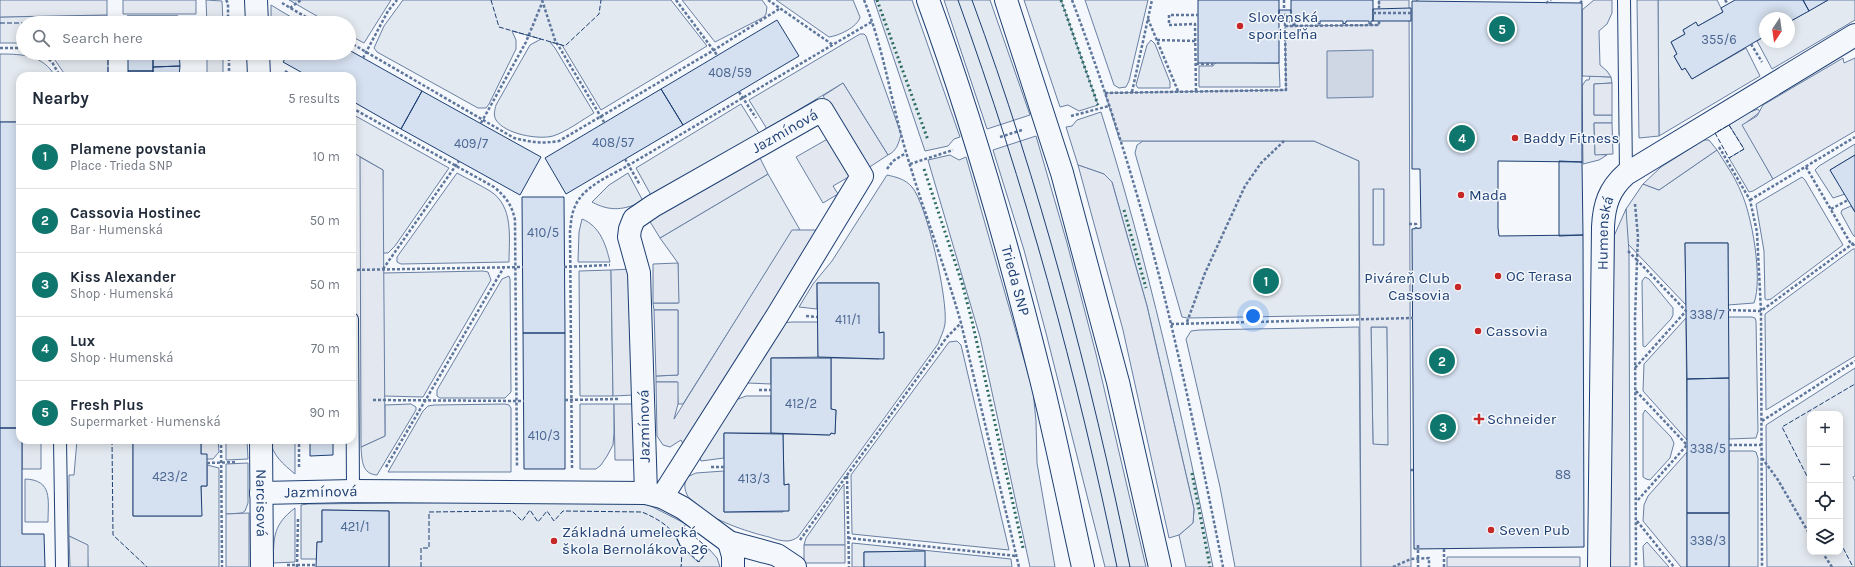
<!DOCTYPE html>
<html lang="en">
<head>
<meta charset="utf-8">
<style>
  body { margin:0; font-family:Karla,sans-serif; background:#f6f6f7; color:#1f2937 }
  .controls { position:absolute; right:12px; bottom:12px; display:grid; overflow:hidden; border-radius:8px; box-shadow:0 2px 10px #0003 }
  .controls button { width:36px; height:36px; display:grid; place-items:center; padding:0; border:0; border-bottom:1px solid #e0e1e3; background:#fff; color:#1f2937; font:20px sans-serif }
  .compass { position:absolute; left:1759px; top:12px; width:36px; height:36px; border-radius:50%; background:#fff; box-shadow:0 2px 10px #0003; rotate:193deg }
  .you { position:absolute; left:1253px; top:316px; width:14px; height:14px; margin:-10px; border:3px solid #fff; border-radius:50%; background:#1a73e8; box-shadow:0 0 0 6px #1a73e833 }
  .badge { display:grid; place-items:center; width:26px; height:26px; border-radius:50%; background:#0f766e; color:#fff; font-size:13px; font-weight:700 }
  .pin { position:absolute; translate:-50% -50%; border:2px solid #fff; box-shadow:0 1px 4px #0006 }
  .list { margin:0; padding:0; list-style:none }
  h2 { display:flex; justify-content:space-between; align-items:center; height:52px; margin:0; padding:0 16px; font-size:17px }
  h2 small { font-size:13px; font-weight:400; color:#747a83 }
  .list li { display:grid; grid-template-columns:26px 1fr auto; gap:12px; align-items:center; box-sizing:border-box; height:64px; padding:0 16px; border-top:1px solid #e0e1e3 }
  .list b { display:block; font-size:15px; white-space:nowrap }
  .list p { margin:0; font-size:13px; white-space:nowrap; color:#747a83 }
  .list em { font-size:13px; font-style:normal; color:#747a83 }
  .icon { flex:none; width:22px; height:22px; fill:none; stroke:currentColor; stroke-width:2; stroke-linecap:round; stroke-linejoin:round }
  .map { position:relative; flex:none; width:1855px; height:567px; overflow:hidden }
  .search { position:absolute; background:#fff; box-shadow:0 2px 10px #0003; left:16px; top:16px; width:340px; height:44px; display:flex; align-items:center; gap:10px; box-sizing:border-box; padding:0 14px; border-radius:22px; color:#747a83; font-size:15px }
  .panel { position:absolute; background:#fff; box-shadow:0 2px 10px #0003; left:16px; top:72px; width:340px; height:372px; border-radius:12px }
  .map>svg:first-child { display:block }
  .green { fill:#e3e9f0; stroke:#687fa3; fill-rule:evenodd }
  .parking { fill:#e3e8f0; stroke:#687fa3; fill-rule:evenodd }
  .water { fill:#cfd7e4; stroke:#687fa3 }
  .building { fill:#d5e0f0; stroke:#1d3f73 }
  .lines { fill:none; stroke-linecap:round; stroke-linejoin:round }
  .service-casing { stroke:#1d3f73; stroke-width:14 }
  .minor-casing { stroke:#1d3f73; stroke-width:24 }
  .tertiary-casing { stroke:#1d3f73; stroke-width:24 }
  .path { stroke:#5e769c; stroke-width:2.5; stroke-dasharray:3 2; stroke-linecap:butt }
  .service { stroke:#f4f7fb; stroke-width:12 }
  .minor { stroke:#f4f7fb; stroke-width:22 }
  .tertiary { stroke:#f4f7fb; stroke-width:22 }
  .tram { stroke:#1d3f73; stroke-width:1 }
  .path-bridge { stroke:#5e769c; stroke-width:2.5; stroke-dasharray:3 2; stroke-linecap:butt }
  .hedge { stroke:#2c6c60; stroke-width:3; stroke-dasharray:2 3; stroke-linecap:butt }
  .fence { stroke:#1d3f73; stroke-width:1; stroke-dasharray:5 2; stroke-linecap:butt }
  .poi-dot { fill:#c62828; stroke:#f4f7fb; stroke-width:1.5 }
  .labels { text-anchor:middle; dominant-baseline:central; stroke-width:3; stroke-linejoin:round; paint-order:stroke }
  .number-label { font-size:13px; fill:#4b6792 }
  .poi-label { font-size:15px; fill:#1d3f73; stroke:#f4f7fb; text-anchor:start }
  .street-label { font-size:15px; fill:#1d3f73; stroke:#f4f7fb }
</style>
</head>
<body>
<div class="map">
<svg width="1855" height="567" viewBox="0 0 1855 567">
  <rect width="100%" height="100%" fill="#f4f7fb"/>
  <!-- green -->
  <path class="green" d="M289,0H391L364,43L349,35V23H329Z
    M403,0H671L707,46L601,110L562,45L550,42L555,48L594,113C582,120 566,132 553,136C538,140 505,134 496,120C493,115 495,109 496,105L530,45L541,39L512,31L516,40V49L489,104L486,108H478L377,52L374,48L384,26Z
    M682,0H762L767,7L766,14L764,17L715,42Z
    M776,0H853L860,17C858,27 838,36 829,37Z
    M874,0H912L960,137L954,139L948,146L925,151Z
    M944,0H990L1030,115L987,129Z
    M1024,0H1061L1098,105L1079,111L1068,105L1060,107Z
    M1085,0H1148L1129,81L1126,87L1119,88L1114,85Z
    M1658,0H1717L1723,12L1698,26L1695,23L1683,30L1685,34L1671,42L1677,54L1674,56L1682,70L1685,68L1692,79L1746,48L1760,76L1659,136Z
    M1828,0H1855V20L1772,69L1757,41L1765,36V42H1789V22Z
    M271,5L301,23H271Z
    M107,15V23H23V43H0V17Z
    M860,34H864L866,36L901,134C899,142 897,151 888,155L843,83L767,129L749,100Z
    M1151,40L1155,44L1170,82V88H1138L1136,85L1147,45Z
    M50,53H108V76H66Z
    M0,54C22,54 43,55 55,76H20V122H0Z
    M1216,62L1279,63L1280,87H1199V66H1213Z
    M1590,76L1611,77L1612,83L1594,84V115H1612V123H1594L1595,154L1607,155L1599,160L1583,164L1582,86L1586,80H1589Z
    M741,104L759,133L652,197L636,168Z
    M1758,109L1760,112L1743,125L1773,179L1753,191L1749,192L1729,158L1744,149L1729,125L1750,112Z
    M1101,112C1148,261 1182,414 1213,567H1186L1179,535L1193,523L1194,509L1147,306L1112,182L1104,174L1078,165L1066,127L1072,126L1077,120Z
    M352,114L449,168L395,246L388,253H382L383,170L352,152Z
    M1036,136L1067,243L1096,354L1146,567H1105L1046,333L1024,250L993,150Z
    M1143,141H1314L1359,161V315L1187,318L1182,317L1135,153L1137,145Z
    M1855,144V155L1830,170L1845,194L1833,198L1815,170L1819,166Z
    M1717,150C1725,163 1735,177 1741,192C1752,215 1763,279 1754,303L1728,305V243H1685L1686,305L1627,243L1626,209L1643,184L1659,190Z
    M950,155L959,160L966,157L1033,391L1036,421L1037,463L1055,567H1030L980,337L928,160Z
    M457,173C468,179 480,185 490,191C514,206 509,238 509,262L401,264L397,262V257Z
    M628,173L643,201C625,210 610,212 592,202L609,185Z
    M768,174L800,230L792,231L683,404H678L677,382H656V376L678,375V310H654L653,303H678V263L660,238Z
    M887,175C896,177 905,179 912,187C927,205 948,299 945,324C944,331 940,338 938,344L798,537C795,539 791,541 787,541C781,541 774,539 769,537C747,532 671,509 687,477L696,473L724,471V512H783L789,484L784,485L783,434L830,435L831,433H835L836,410L831,409V358L879,359L883,332L879,333L878,283H817V309L799,307L813,284L832,261Z
    M1802,177L1805,180L1843,245L1771,299L1767,300L1765,299L1764,251L1756,204Z
    M1373,188L1384,189V245H1373Z
    M1851,206L1855,212V237L1853,235L1841,213L1842,210Z
    M582,219C600,226 606,245 610,262H578L579,232Z
    M1853,249H1855V356L1766,410L1765,314Z
    M611,270L613,396H580L579,271Z
    M483,271L488,272L491,280L423,397L384,396L383,273Z
    M509,276L510,279L511,392L505,398H440L437,396V390L502,279Z
    M1645,277L1649,279L1673,308V315L1671,319L1645,347L1643,346L1642,281Z
    M1728,317H1752L1755,318L1756,321L1758,431L1756,438L1729,439Z
    M1686,318L1687,440L1643,391L1644,364Z
    M792,322H818V357L771,358V384L748,383L746,380L782,323Z
    M1359,327L1361,567H1235L1220,487L1186,339L1191,331L1199,330Z
    M1371,327H1387L1389,445H1373Z
    M957,341L961,345L1009,550L852,534L851,475L949,342Z
    M1855,368V476L1853,477L1855,481V567H1767L1766,425ZM1810,414H1840V552H1810Z
    M746,396H771V433H724V458L701,461L699,456L733,401Z
    M411,404L416,407V410L377,475C362,474 362,461 361,447L385,436V405Z
    M505,404L509,405L511,408V472H388L423,411L428,406L434,405Z
    M580,404H614V433L613,445L607,456L601,465L596,469H580Z
    M1645,410L1671,437L1674,443L1670,458L1650,480L1646,479L1643,477V414Z
    M77,440H133V516H201V486H207V465L219,468V567H88L87,545L69,536V475H74Z
    M201,440H218L219,452L213,459H207L201,454Z
    M226,440H247L248,459L226,460Z
    M270,440H295V474C283,464 273,456 270,440Z
    M1729,451H1753L1756,452L1758,458V567H1729Z
    M1687,452V567H1681L1643,521L1644,505L1648,496Z
    M248,463V503L245,511L242,513L226,514V464Z
    M25,479C53,480 48,500 48,522H25Z
    M844,484L845,545H804L806,538Z
    M579,501L634,502L649,505L686,524L676,537L680,545L698,562L709,549L717,558L720,567H389V511L322,510V542H317V559H301V505L308,504Z
    M295,508V562L273,563C274,536 273,525 295,508Z
    M1647,542L1669,567H1644L1643,546Z
    M852,543L1011,559L1012,567H925L924,551L864,552V567H852Z"/>
  <!-- parking -->
  <path class="parking" d="M0,0H107V15L0,17Z
    M123,0H196V14H123Z
    M206,0L222,1L223,23H207Z
    M1379,0H1409L1411,567H1361L1359,161L1314,141H1120L1105,93L1286,90L1285,26L1379,25ZM1373,189H1384V245H1373ZM1371,327H1387L1388,445L1373,444Z
    M1594,0H1612V13L1607,24L1599,31L1600,65L1607,71L1611,77L1582,76V10Z
    M1637,0H1658L1659,136L1639,138Z
    M207,53H223V76H207Z
    M1843,58L1844,63L1855,58V131L1773,179L1742,125L1757,116L1763,105Z
    M843,83L888,155L868,168L823,96Z
    M1612,83V115H1594V84Z
    M1594,123H1612L1613,154L1595,155Z
    M831,137L852,175L833,186L838,194L823,203L796,157Z
    M1704,140H1709L1717,150L1659,190L1643,184L1661,167Z
    M360,157L383,170L385,436L361,447Z
    M760,158L768,174L660,238L649,220Z
    M1078,165L1104,174L1112,182L1147,306L1194,509L1193,523L1179,535L1169,538L1123,330Z
    M1626,209L1629,252L1630,567H1610L1614,236Z
    M792,230H817L684,446L681,440L670,447L663,445L657,436L656,382H678V404L674,419Z
    M678,263L679,303H653V264Z
    M631,269L634,395L613,396L611,270Z
    M654,310H678V375L656,376Z
    M614,404H634L635,460H615Z
    M22,440H41V469H22Z
    M249,513V567H226V514Z
    M69,536L88,545V567H70Z
    M804,545H845V563H804Z
    M1447,557H1580V567H1447Z"/>
  <!-- water -->
  <path class="water" d="M1373,50V97L1327,98V51Z"/>
  <!-- building -->
  <path class="building" d="M1198,0H1279V63H1198Z
    M1291,0H1373V21H1371V24H1369V21H1346V23L1343,24V21H1320V24H1318V21H1306L1295,22V25H1293V22H1291Z
    M1735,0H1803L1809,11L1789,22V18H1765V36L1692,79L1685,68L1682,70L1674,56L1677,54L1671,42L1685,34L1683,30L1696,22L1698,26L1723,12L1721,8Z
    M1803,0H1828L1809,11Z
    M1412,1L1582,3V162L1498,161V228L1499,236L1583,235L1584,547L1414,549L1412,229L1421,228L1420,169H1412Z
    M1411,8V21H1373V9Z
    M1279,10H1291V22H1279Z
    M127,16H152L153,23H127Z
    M152,16H178L179,23H153Z
    M777,20L799,56L683,125L661,89Z
    M349,50L422,91L401,129L352,101V76H308L283,62L289,53H349Z
    M128,53H153V55L128,56Z
    M153,53H179L180,66L153,67Z
    M153,55V71H128V56Z
    M180,66L179,76H153V67Z
    M128,71H153V76H128Z
    M661,89L683,125L566,194L545,158Z
    M422,91L541,157L520,195L401,129Z
    M0,122H20V428H0Z
    M1855,155V212L1830,170Z
    M1559,161L1582,162L1583,235L1559,236Z
    M522,197H564L565,333H523Z
    M1685,243H1728L1729,378L1687,379Z
    M817,283H879V333L884,332V359L818,357Z
    M523,333H565V469H524Z
    M771,358H831V409L836,410L835,434L831,433L830,435L771,433Z
    M1729,378V513H1687V379Z
    M0,428H20V440H22V534H44L45,567H0Z
    M724,433L783,434L784,485L789,484V511L724,512Z
    M133,440H201V454H207V486H201L202,516H133Z
    M333,441V455L310,456V442Z
    M322,510L389,511V567H316L317,542H322Z
    M1687,513H1729V567H1687Z
    M925,551V567H864V552Z"/>
  <g class="lines">
    <!-- service casing -->
    <g class="service-casing">
      <path id="service" d="M1624,0L1626,174
        M352,319L353,491
        M60,440L62,567"/>
    </g>
    <!-- minor casing -->
    <g class="minor-casing">
      <g id="minor">
        <path d="M256,0L257,23"/>
        <path d="M258,53L259,76"/>
        <path id="s1" d="M261,440L262,567"/>
        <path id="s2" d="M261,493L353,491L646,493L662,497L683,508L729,542L777,555L795,567"/>
        <path id="s3" d="M646,493L639,273L629,237L630,229L634,219L653,206L822,110L862,176L777,316L662,497"/>
        <path d="M729,542L733,556V567"/>
        <path id="s4" d="M1599,567L1603,227C1604,205 1609,189 1626,174L1855,35"/>
      </g>
    </g>
    <!-- tertiary casing -->
    <g class="tertiary-casing">
      <g id="tertiary">
        <path id="s5" d="M928,0C972,120 1007,243 1038,367C1055,433 1068,500 1083,567"/>
        <path d="M1006,0L1062,173L1118,382L1160,567"/>
      </g>
    </g>
    <!-- path -->
    <path class="path" d="M226,0L228,3V23
      M542,0L555,40L604,122
      M676,0L717,55
      M768,0L833,45
      M864,0C884,49 891,102 906,152C923,210 945,266 961,323L1019,567
      M1072,0C1112,106 1145,214 1171,324C1190,405 1207,486 1223,567
      M1284,0V10
      M1417,0V1
      M1725,0L1728,4
      M282,3L316,23
      M1546,3L1551,0
      M1580,3L1583,0
      M290,8L301,0
      M1379,9V0
      M1148,19L1178,91
      M1285,26V22
      M1157,40L1195,41
      M349,42L514,138C530,142 542,144 559,141L714,50L779,9
      M1751,44L1762,62
      M0,48H23
      M41,53L52,62L60,76
      M229,53V76
      M363,58L388,11L397,0
      M1196,64H1213
      M285,71L293,76
      M1196,91L1195,24L1169,25V15H1198
      M739,92L756,118
      M1132,92L1152,0
      M1105,93L1286,90L1285,26L1379,25V21
      M352,108L494,187C506,197 512,205 515,220L517,466
      M1071,116L1109,106
      M481,123L526,42L542,3
      M1000,137L1022,130
      M1719,147L1750,200L1757,232L1761,311L1762,567
      M625,159L640,185
      M910,164L953,150
      M1806,167L1851,244L1855,245
      M887,169L893,161L906,153
      M1750,200L1855,137
      M1635,204L1638,237L1637,260L1686,311L1635,368
      M1831,209L1848,200
      M1409,224H1416V229
      M1628,251L1637,260L1635,318L1636,567
      M564,267L610,265
      M383,269L459,161
      M352,270L523,267
      M1728,310L1761,311L1855,242
      M806,316L817,317
      M1187,322L1205,273L1245,186L1261,163L1284,141
      M1171,324L1413,318
      M759,390H771
      M1636,391L1687,445L1637,501
      M373,400L524,401
      M565,400L619,399
      M1762,421L1855,361
      M221,440L222,567
      M1729,445H1761
      M1762,458L1778,480L1810,535
      M207,463L236,462
      M299,467V440
      M386,467L504,267
      M711,467H724
      M572,468L570,231C571,224 571,216 574,209C581,187 610,176 629,165L873,21
      M1410,470H1414
      M847,476L849,567
      M1637,521L1674,567
      M848,538L1016,556
      M800,540L947,337L961,323
      M1822,552L1832,567
      M287,565H316
      M297,567L298,518
      M1393,567L1411,559L1429,558V567
      M1444,567V549"/>
    <!-- service -->
    <use href="#service" class="service"/>
    <!-- minor -->
    <use href="#minor" class="minor"/>
    <!-- tertiary -->
    <use href="#tertiary" class="tertiary"/>
    <!-- tram -->
    <path class="tram" d="M958,0C1025,185 1077,374 1117,567
      M972,0C1040,185 1090,374 1130,567"/>
    <!-- path-bridge -->
    <path class="path-bridge" d="M1373,13H1411
      M1279,15H1291
      M1418,545V567"/>
    <!-- hedge -->
    <path class="hedge" d="M877,0L928,140
      M1061,0L1098,105
      M924,169L962,283L972,321L1023,548
      M1124,210L1146,288
      M1192,473L1210,567"/>
    <!-- fence -->
    <path class="fence" d="M491,0L499,27L565,46L599,14L601,0
      M0,23H107
      M108,53V76
      M1729,125L1744,149L1729,158L1715,133Z
      M112,440L113,535L147,567
      M1810,482L1782,427L1855,384
      M683,527L709,549L699,562L680,545L676,537Z
      M1840,542L1853,567
      M421,567V548H429V512L512,511L522,521L530,510L538,522L547,511L554,521L563,511L642,512C668,523 685,537 681,567"/>
  </g>
  <!-- markers -->
  <g class="poi-dot">
    <circle cx="1240" cy="26" r="4"/>
    <circle cx="1515" cy="138" r="4"/>
    <circle cx="1461" cy="195" r="4"/>
    <circle cx="1498" cy="276" r="4"/>
    <circle cx="1458" cy="287" r="4"/>
    <circle cx="1478" cy="331" r="4"/>
    <path d="M1477 413h4v4h4v4h-4v4h-4v-4h-4v-4h4z"/>
    <circle cx="1491" cy="530" r="4"/>
    <circle cx="554" cy="541" r="4"/>
  </g>
  <g class="labels">
    <!-- number labels -->
    <g class="number-label">
      <text x="1719" y="39">355/6</text>
      <text x="730" y="72">408/59</text>
      <text x="613" y="142">408/57</text>
      <text x="471" y="143">409/7</text>
      <text x="543" y="232">410/5</text>
      <text x="1707" y="314">338/7</text>
      <text x="848" y="319">411/1</text>
      <text x="801" y="403">412/2</text>
      <text x="544" y="435">410/3</text>
      <text x="1708" y="448">338/5</text>
      <text x="1563" y="474">88</text>
      <text x="170" y="476">423/2</text>
      <text x="754" y="478">413/3</text>
      <text x="355" y="526">421/1</text>
      <text x="1708" y="540">338/3</text>
    </g>
    <!-- poi labels -->
    <g class="poi-label">
      <text x="1248" y="17">Slovenská<tspan x="1248" dy="17">sporiteľňa</tspan></text>
      <text x="1523" y="138">Baddy Fitness</text>
      <text x="1469" y="195">Mada</text>
      <text x="1506" y="276">OC Terasa</text>
      <text x="1450" y="278" text-anchor="end">Piváreň Club<tspan x="1450" dy="17">Cassovia</tspan></text>
      <text x="1486" y="331">Cassovia</text>
      <text x="1487" y="419">Schneider</text>
      <text x="1499" y="530">Seven Pub</text>
      <text x="562" y="532">Základná umelecká<tspan x="562" dy="17">škola Bernolákova 26</tspan></text>
    </g>
    <!-- street labels -->
    <g class="street-label">
      <text stroke="none"><textPath href="#s3" startOffset="451">Jazmínová</textPath></text>
      <text stroke="none"><textPath href="#s4" startOffset="334">Humenská</textPath></text>
      <text stroke="none"><textPath href="#s5" startOffset="294">Trieda SNP</textPath></text>
      <text transform="translate(644 426) rotate(-91)">Jazmínová</text>
      <text stroke="none"><textPath href="#s2" startOffset="60">Jazmínová</textPath></text>
      <text stroke="none"><textPath href="#s1" startOffset="63">Narcisová</textPath></text>
    </g>
  </g>
</svg>
<div class="controls">
<button>+</button>
<button>−</button>
<button><svg class="icon" aria-label="locate" viewBox="0 0 24 24"><circle cx="12" cy="12" r="6"/><path d="M12 2v4M12 18v4M2 12h4M18 12h4"/></svg></button>
<button><svg class="icon" aria-label="layers" viewBox="0 0 24 24"><path d="M12 4l9 5-9 5-9-5zM3 14l9 5 9-5"/></svg></button>
</div>
<svg class="compass" viewBox="-18 -18 36 36"><path d="M0-13l5 13h-10z" fill="#e53935"/><path d="M0 13l5-13h-10z" fill="#747a83"/></svg>
<div class="you"></div>
<div class="pin badge" style="left:1266px;top:281px">1</div>
<div class="pin badge" style="left:1442px;top:361px">2</div>
<div class="pin badge" style="left:1443px;top:427px">3</div>
<div class="pin badge" style="left:1462px;top:138px">4</div>
<div class="pin badge" style="left:1502px;top:29px">5</div>
<div class="search"><svg class="icon" aria-label="search" viewBox="0 0 24 24"><circle cx="10" cy="10" r="6"/><path d="M15 15l6 6"/></svg>Search here</div>
<section class="panel">
<h2>Nearby<small>5 results</small></h2>
<ul class="list">
<li><span class="badge">1</span><div><b>Plamene povstania</b><p>Place · Trieda SNP</p></div><em>10 m</em></li>
<li><span class="badge">2</span><div><b>Cassovia Hostinec</b><p>Bar · Humenská</p></div><em>50 m</em></li>
<li><span class="badge">3</span><div><b>Kiss Alexander</b><p>Shop · Humenská</p></div><em>50 m</em></li>
<li><span class="badge">4</span><div><b>Lux</b><p>Shop · Humenská</p></div><em>70 m</em></li>
<li><span class="badge">5</span><div><b>Fresh Plus</b><p>Supermarket · Humenská</p></div><em>90 m</em></li>
</ul>
</section>
</div>
</body>
</html>
